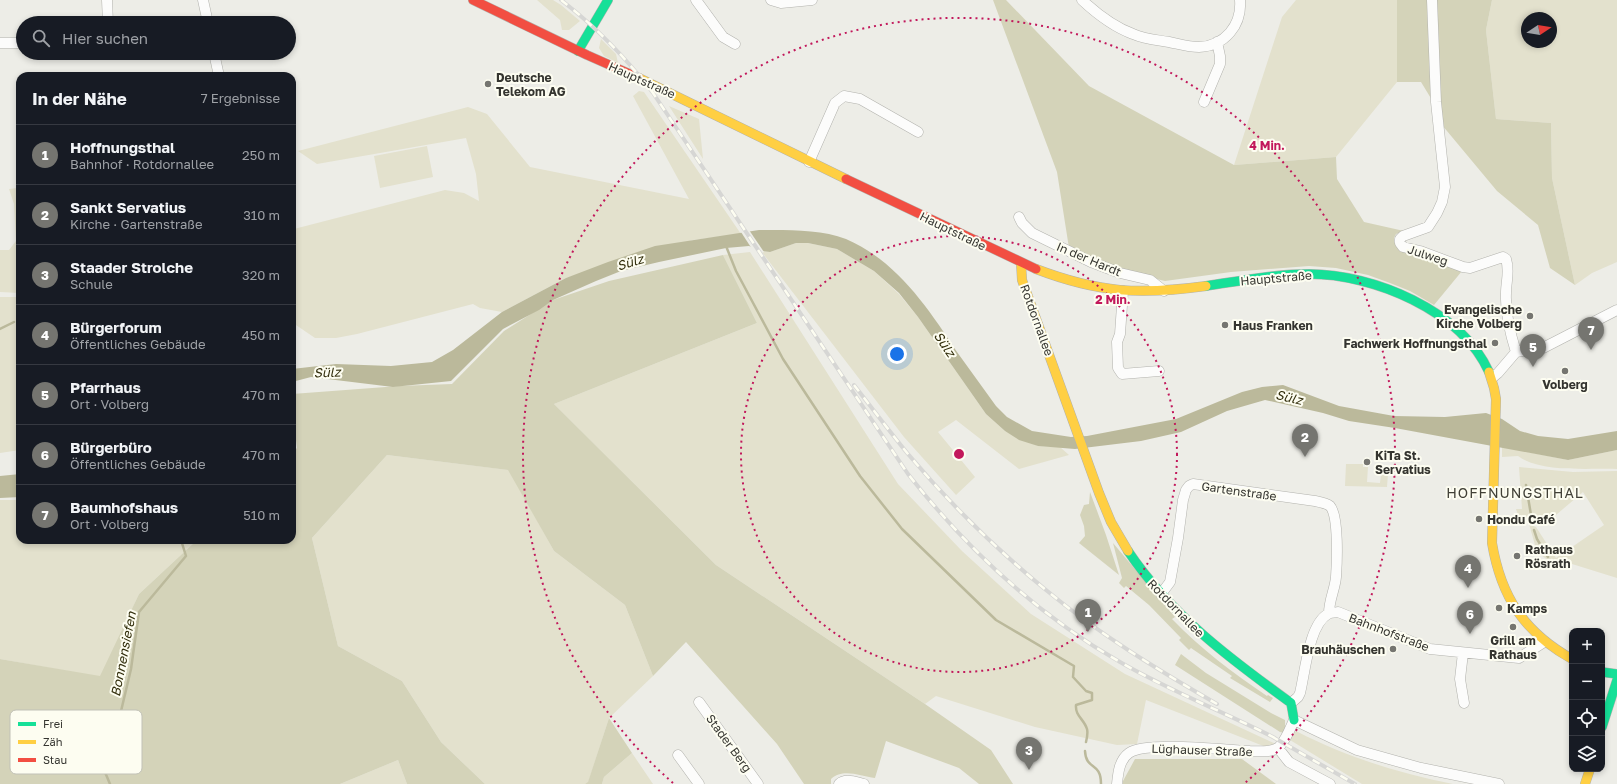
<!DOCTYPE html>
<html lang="de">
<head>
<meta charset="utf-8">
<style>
  body { margin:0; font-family:"Golos Text",sans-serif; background:#20242c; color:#f1f3f6 }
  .controls { position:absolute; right:12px; bottom:12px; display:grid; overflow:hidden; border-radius:8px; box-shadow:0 2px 6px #0003 }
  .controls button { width:36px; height:36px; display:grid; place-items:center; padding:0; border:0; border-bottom:1px solid #363941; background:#171b24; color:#f1f3f6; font:20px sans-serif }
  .compass { position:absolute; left:1521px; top:12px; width:36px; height:36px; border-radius:50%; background:#171b24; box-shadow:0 2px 6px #0003; rotate:78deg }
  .you { position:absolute; left:897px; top:354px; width:14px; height:14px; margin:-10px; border:3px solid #fff; border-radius:50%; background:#1a73e8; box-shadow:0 0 0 6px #1a73e833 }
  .badge { display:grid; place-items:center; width:26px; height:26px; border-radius:50%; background:#757570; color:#fff; font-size:13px; font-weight:700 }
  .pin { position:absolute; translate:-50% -33px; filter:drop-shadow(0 1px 2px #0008) }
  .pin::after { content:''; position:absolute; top:21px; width:14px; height:12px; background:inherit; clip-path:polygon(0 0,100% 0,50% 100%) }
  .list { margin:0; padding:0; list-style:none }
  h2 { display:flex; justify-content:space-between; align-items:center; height:52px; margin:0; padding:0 16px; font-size:17px }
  h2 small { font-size:13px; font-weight:400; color:#9ea1a6 }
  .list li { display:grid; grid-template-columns:26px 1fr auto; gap:12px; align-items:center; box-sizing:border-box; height:60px; padding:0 16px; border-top:1px solid #363941 }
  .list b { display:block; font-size:15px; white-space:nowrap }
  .list p { margin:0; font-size:13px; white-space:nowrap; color:#9ea1a6 }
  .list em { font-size:13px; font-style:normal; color:#9ea1a6 }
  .icon { flex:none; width:22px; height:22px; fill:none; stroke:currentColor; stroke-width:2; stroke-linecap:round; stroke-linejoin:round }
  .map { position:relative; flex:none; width:1617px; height:784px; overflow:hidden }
  .search { position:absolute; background:#171b24; box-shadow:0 2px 6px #0003; left:16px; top:16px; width:280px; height:44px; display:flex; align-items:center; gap:10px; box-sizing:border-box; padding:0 14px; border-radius:22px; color:#9ea1a6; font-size:15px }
  .panel { position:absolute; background:#171b24; box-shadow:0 2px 6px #0003; left:16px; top:72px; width:280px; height:472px; border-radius:12px }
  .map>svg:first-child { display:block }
  .green { fill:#e3e1cd; fill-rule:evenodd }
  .forest { fill:#d4d3b9 }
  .water { fill:#bbb99b }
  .pier { fill:#edede7 }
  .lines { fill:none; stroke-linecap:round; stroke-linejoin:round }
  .stream { stroke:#bbb99b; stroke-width:2.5 }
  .street-casing { stroke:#b2b2ad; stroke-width:11 }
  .fast-casing { stroke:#b2b2ad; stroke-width:10 }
  .slow-casing { stroke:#b2b2ad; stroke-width:10 }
  .jam-casing { stroke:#b2b2ad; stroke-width:10 }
  .street { stroke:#fcfcfb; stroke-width:10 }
  .fast { stroke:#16e098; stroke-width:9 }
  .slow { stroke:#ffcf43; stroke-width:9 }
  .jam { stroke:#f24e42; stroke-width:9 }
  .rail-casing { stroke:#d6d6d4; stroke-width:4 }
  .rail { stroke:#fdfdf1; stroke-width:2.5; stroke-dasharray:8; stroke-linecap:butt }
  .ring { fill:none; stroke:#c2185b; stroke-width:2; stroke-dasharray:2 4 }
  .poi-dot { fill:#757570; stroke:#fdfdf1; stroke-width:1.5 }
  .labels { text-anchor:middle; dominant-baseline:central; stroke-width:4; stroke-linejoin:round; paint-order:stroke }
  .poi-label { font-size:12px; font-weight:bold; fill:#353530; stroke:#fdfdf1; text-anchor:start }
  .street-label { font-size:12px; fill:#353530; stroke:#fdfdf1 }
  .water-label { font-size:13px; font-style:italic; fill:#322e0c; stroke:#fdfdf1 }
  .quarter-label { font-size:14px; letter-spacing:1px; fill:#414037; stroke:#fdfdf1 }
  .key { fill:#fdfdf1; stroke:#c1c1b7; stroke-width:1 }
  .key-label { font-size:11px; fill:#353530 }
  .centre { fill:#c2185b; stroke:#fdfdf1; stroke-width:2 }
  .ring-label { font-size:12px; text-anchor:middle; font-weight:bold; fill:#c2185b; stroke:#fdfdf1; stroke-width:4; stroke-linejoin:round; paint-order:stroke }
</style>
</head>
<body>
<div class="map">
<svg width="1617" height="784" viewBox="0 0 1617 784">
  <rect width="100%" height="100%" fill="#edede7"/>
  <!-- green -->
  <path class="green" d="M537,0H553L561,5L580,21L569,30H562L560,20Z
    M1296,0H1397V82L1336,157L1234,165L1282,17Z
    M1492,0H1617V262L1592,273L1575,285L1552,178L1551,123L1496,119L1486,30ZM1527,18H1551V42H1527Z
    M601,39L616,54L618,63L604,56L599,48Z
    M639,91L644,92L741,234L693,240L566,278L502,312L480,308L473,304L357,334L336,338H315L293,323L292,320V236L294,235V229L445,190L464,193L479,201L476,174L466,138L317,164L298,151L468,107L487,114L530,167L689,199L633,96Z
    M669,106L699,119L703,159Z
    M427,146L433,177L380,188L374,156Z
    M17,184H20V293L0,292V250H9L16,241L14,204L9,189L17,188Z
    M796,243H808L837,249L874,271L899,294L918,317L986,414L1005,431L1038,446L1060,447L1069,455L1019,469L956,420L938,432L975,477L956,495L904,437L761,251L770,252Z
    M750,252L898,484L962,551L1031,614L1125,674L1276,744L1266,747L1146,700L1137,744L1117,745L1035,727L936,696L925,704L716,565L554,404L757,323L723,255Z
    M0,297H20V450L0,453Z
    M1502,447L1568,460L1617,450V469C1589,468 1540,473 1518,456L1502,457Z
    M387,455L509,470L554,551L625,605L653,676L609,718L588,783L585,784H485L441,742L402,681L338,646L312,538Z
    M1346,464H1363V467H1368L1367,482L1380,483L1381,474H1388L1387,487L1345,486Z
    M1519,467L1573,472L1617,471V578L1556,559L1549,561L1537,552L1529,524L1536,527L1556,558L1604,525L1583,492L1543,526L1540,521L1518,515L1516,509H1522Z
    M0,500H20V540H197L139,594L101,677L0,659Z
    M1296,731C1346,757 1398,773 1453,784H1362L1290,740L1289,736Z
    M632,753L653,784H602L604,777Z
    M398,760L407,784H340Z"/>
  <!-- forest -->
  <path class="forest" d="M993,0H1006L1089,86L1234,165L1336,157L1337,179L1364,222L1404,231L1396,234L1394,238V242L1401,251L1462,271L1434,305L1410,291L1390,283L1368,275L1336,268L1309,266L1231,272L1165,281L1111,268L1069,248L1057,172Z
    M1397,0H1427L1432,100L1421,82H1397Z
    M1435,0H1492L1486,30L1496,119L1551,123L1552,178L1575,285L1550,268L1538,225L1497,191L1442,125Z
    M723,255L757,323L554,404L716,565L925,704L991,750L1013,784H979L959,768L886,741L875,778C860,776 843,768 831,779V784H804L777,744L686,642L653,676L625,605L554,551L508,470L387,455L312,538L338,646L402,681L441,742L485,784H407L398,760L340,784H0V659L100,676L139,594L197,540H292V453L297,448L292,409V394L399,386L452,384L504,331L553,300L609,281Z
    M1090,492L1106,535L1119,575L1079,543L1085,536L1084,526L1080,515L1084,505L1089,504Z
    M1113,543L1175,617L1172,619C1201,649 1233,673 1267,696L1268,695L1273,698L1270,702L1230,678L1232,676L1191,648L1189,650L1179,640L1181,638L1149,605L1126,586L1124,588L1119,583L1122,578Z
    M1181,654L1206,673L1271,713L1285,720V729L1284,733L1280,732L1175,665Z
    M609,718L632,753L604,777L602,784H585L588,782Z
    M1135,759H1242L1276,784H1123V781Z"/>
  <!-- water -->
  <path class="water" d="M759,230C787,230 820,229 846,239C897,261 928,308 957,352C970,370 983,388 996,406L1007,417L1032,431L1071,437L1087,436L1176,419L1242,392L1262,387L1283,385L1339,406L1394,416L1445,417L1486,413L1502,419L1520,431L1538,436L1568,439L1617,431V450L1568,460L1395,428L1349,421L1323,413L1265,400L1227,411L1181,432L1141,441L1075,449L1038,446L1019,440L1005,431L986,414L918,317L899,293L874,271L837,249L808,243H796L770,252L761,251L749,246L726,248L659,262L621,271L596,281L553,300L539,310L503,329L451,381L393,387L311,377L292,382V369L336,364L391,366L432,362L453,350L502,312L566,278L608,262L655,246Z
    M20,474V497L0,498V476Z"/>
  <!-- pier -->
  <path class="pier" d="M749,230L764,252L761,253L752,249L741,232Z"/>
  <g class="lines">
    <!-- stream -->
    <path class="stream" d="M726,246L736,271L783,359L860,476L902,529L996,620L1074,666L1073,677L1086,691L1092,693V700L1076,705C1075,716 1084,719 1087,729C1088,733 1087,738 1086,742
      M0,329L14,322
      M1526,485L1531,515
      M1534,530L1537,539L1548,557
      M1085,751C1086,771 1101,761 1101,784
      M110,784L102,765L117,728L131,669L139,612L186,556L181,540"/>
    <!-- street casing -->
    <g class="street-casing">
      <path id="street" d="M107,0L108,23
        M203,0L208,23
        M696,0L723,37L735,44
        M771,0L781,3L812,0
        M1082,0C1097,14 1114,27 1133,34C1144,39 1157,40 1169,42C1179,44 1189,47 1199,47C1225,46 1242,25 1240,0
        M1432,0L1436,102L1445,187L1442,202L1437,213L1428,227L1403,236L1400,239V243L1403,247L1420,251L1463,267L1470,268L1503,257L1506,259C1510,271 1506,281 1506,293C1505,314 1510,333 1516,352
        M0,43H23
        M214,53L219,76
        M1204,102L1220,64V56L1217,42
        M809,162L835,103L844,96L860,99L918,132
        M1019,217L1022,223L1032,233L1091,262L1120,273L1150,280L1164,291
        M1123,291L1120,334L1117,342L1118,368L1122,374L1159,371
        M1492,378L1498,373L1516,352L1543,348L1617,310
        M1161,594L1170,582L1178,538L1183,500L1186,490L1189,486L1193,484L1315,501C1320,502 1326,503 1330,506C1339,516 1337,563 1336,577C1335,589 1329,600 1329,613
        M1463,653L1460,679L1464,703
        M699,702L758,784
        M1291,703L1298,697L1300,693C1305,673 1309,624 1328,614C1331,612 1335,613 1338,612L1430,649L1519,658L1544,642
        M1278,748L1289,762L1330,784
        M678,755L699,784
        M839,784C845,778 855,782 864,784
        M1117,784C1118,774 1119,760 1129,753C1146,741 1225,750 1250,751C1259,751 1272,753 1279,747C1286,740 1290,729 1294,720L1357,750L1421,768L1499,784"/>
    </g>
    <!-- fast casing -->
    <g class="fast-casing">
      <path id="fast" d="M578,51L608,0
        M1206,286C1240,281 1274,274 1309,274C1373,274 1461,310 1489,372
        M1128,551C1171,615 1229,658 1291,703L1294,720
        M1602,672L1617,674
        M1602,727L1617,680"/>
    </g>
    <!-- slow casing -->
    <g class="slow-casing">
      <path id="slow" d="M639,78L846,179
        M1021,263L1022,280L1099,493L1111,522L1128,551
        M1036,269C1099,293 1140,295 1206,286
        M1489,372L1494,388L1496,399L1492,543C1501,597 1524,632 1572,659
        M1585,784L1590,769"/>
    </g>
    <!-- jam casing -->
    <g class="jam-casing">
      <path id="jam" d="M473,0L587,55L639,78
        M846,179L1036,269"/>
    </g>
    <!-- street -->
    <use href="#street" class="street"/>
    <!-- fast -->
    <use href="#fast" class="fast"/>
    <!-- slow -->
    <use href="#slow" class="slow"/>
    <!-- jam -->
    <use href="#jam" class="jam"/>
    <!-- rail casing -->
    <g class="rail-casing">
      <path id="rail" d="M561,0C596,27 626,58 653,93L908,474C966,548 1038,615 1120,662C1170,691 1224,712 1275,738
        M854,385C872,408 890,432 908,454C950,504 996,549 1046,590C1099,634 1158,670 1217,704
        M1271,736L1355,784"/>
    </g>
    <!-- rail -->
    <use href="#rail" class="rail"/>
  </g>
  <!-- distance rings -->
  <g class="ring">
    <circle cx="959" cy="454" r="218"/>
    <path d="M673 783A436 436 0 1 1 1245 783"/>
  </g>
  <!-- markers -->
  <g class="poi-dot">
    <circle cx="488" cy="84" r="4"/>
    <circle cx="1530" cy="316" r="4"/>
    <circle cx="1225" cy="325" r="4"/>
    <circle cx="1495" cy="343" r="4"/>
    <circle cx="1565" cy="371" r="4"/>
    <circle cx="1367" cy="462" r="4"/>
    <circle cx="1479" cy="519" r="4"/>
    <circle cx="1517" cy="556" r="4"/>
    <circle cx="1499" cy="608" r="4"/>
    <circle cx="1513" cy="627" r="4"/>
    <circle cx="1393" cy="649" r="4"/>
  </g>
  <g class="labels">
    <!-- poi labels -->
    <g class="poi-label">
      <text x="496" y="77">Deutsche<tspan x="496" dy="14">Telekom AG</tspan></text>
      <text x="1522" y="309" text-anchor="end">Evangelische<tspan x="1522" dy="14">Kirche Volberg</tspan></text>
      <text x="1233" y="325">Haus Franken</text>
      <text x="1487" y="343" text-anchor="end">Fachwerk Hoffnungsthal</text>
      <text x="1565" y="384" text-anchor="middle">Volberg</text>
      <text x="1375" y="455">KiTa St.<tspan x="1375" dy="14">Servatius</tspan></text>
      <text x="1487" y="519">Hondu Café</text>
      <text x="1525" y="549">Rathaus<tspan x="1525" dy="14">Rösrath</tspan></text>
      <text x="1507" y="608">Kamps</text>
      <text x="1513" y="640" text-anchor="middle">Grill am<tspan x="1513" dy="14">Rathaus</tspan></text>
      <text x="1385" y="649" text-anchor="end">Brauhäuschen</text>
    </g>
    <!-- street labels -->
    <g class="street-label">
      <text transform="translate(642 80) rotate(24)">Hauptstraße</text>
      <text transform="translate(953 231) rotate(26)">Hauptstraße</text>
      <text transform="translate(1428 255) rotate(18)">Julweg</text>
      <text transform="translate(1089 259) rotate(23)">In der Hardt</text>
      <text transform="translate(1276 278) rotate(-5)">Hauptstraße</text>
      <text transform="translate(1037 320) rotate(70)">Rotdornallee</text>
      <text transform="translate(1239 491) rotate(8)">Gartenstraße</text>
      <text transform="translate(1176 608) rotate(46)">Rotdornallee</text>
      <text transform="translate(1389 632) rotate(21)">Bahnhofstraße</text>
      <text transform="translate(729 743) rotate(54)">Stader Berg</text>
      <text transform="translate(1202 750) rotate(2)">Lüghauser Straße</text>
    </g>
    <!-- water labels -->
    <g class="water-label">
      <text transform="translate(630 262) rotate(-17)">Sülz</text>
      <text transform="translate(945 344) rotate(56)">Sülz</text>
      <text transform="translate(327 372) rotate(-2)">Sülz</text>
      <text transform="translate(1289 397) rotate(13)">Sülz</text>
      <text transform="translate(123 654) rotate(-79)">Bonnensiefen</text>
    </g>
    <!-- quarter labels -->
    <g class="quarter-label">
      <text x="1515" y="492">HOFFNUNGSTHAL</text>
    </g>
  </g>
  <!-- legend -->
  <rect x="10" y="710" width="132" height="64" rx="6" class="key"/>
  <rect x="18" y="722" width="18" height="4" fill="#16e098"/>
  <rect x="18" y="740" width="18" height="4" fill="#ffcf43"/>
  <rect x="18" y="758" width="18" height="4" fill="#f24e42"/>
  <g class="key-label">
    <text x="43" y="728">Frei</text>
    <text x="43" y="746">Zäh</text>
    <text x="43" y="764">Stau</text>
  </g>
  <circle cx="959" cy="454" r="6" class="centre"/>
  <g class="ring-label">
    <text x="1267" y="150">4 Min.</text>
    <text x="1113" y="304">2 Min.</text>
  </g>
</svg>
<div class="controls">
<button>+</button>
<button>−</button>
<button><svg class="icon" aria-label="locate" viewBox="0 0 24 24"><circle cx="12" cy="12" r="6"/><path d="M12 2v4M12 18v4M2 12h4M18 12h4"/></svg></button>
<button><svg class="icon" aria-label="layers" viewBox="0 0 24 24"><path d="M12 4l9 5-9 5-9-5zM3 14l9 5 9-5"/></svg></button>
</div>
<svg class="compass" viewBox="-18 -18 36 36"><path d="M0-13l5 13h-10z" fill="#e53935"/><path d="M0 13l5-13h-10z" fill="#9ea1a6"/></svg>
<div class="you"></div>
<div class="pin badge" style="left:1088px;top:632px">1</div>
<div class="pin badge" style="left:1305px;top:457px">2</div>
<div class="pin badge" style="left:1029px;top:770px">3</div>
<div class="pin badge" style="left:1468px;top:588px">4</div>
<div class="pin badge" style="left:1533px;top:367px">5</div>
<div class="pin badge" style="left:1470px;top:634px">6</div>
<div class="pin badge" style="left:1591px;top:350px">7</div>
<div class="search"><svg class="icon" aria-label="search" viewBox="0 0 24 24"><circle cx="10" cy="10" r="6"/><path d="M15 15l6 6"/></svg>Hier suchen</div>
<section class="panel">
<h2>In der Nähe<small>7 Ergebnisse</small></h2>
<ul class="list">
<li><span class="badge">1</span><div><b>Hoffnungsthal</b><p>Bahnhof · Rotdornallee</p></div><em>250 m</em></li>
<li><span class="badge">2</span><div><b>Sankt Servatius</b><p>Kirche · Gartenstraße</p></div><em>310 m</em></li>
<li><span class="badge">3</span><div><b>Staader Strolche</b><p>Schule</p></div><em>320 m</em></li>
<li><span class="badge">4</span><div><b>Bürgerforum</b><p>Öffentliches Gebäude</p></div><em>450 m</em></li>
<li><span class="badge">5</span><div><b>Pfarrhaus</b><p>Ort · Volberg</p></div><em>470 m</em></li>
<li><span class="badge">6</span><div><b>Bürgerbüro</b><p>Öffentliches Gebäude</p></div><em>470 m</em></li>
<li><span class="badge">7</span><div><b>Baumhofshaus</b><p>Ort · Volberg</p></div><em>510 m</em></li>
</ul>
</section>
</div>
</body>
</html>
